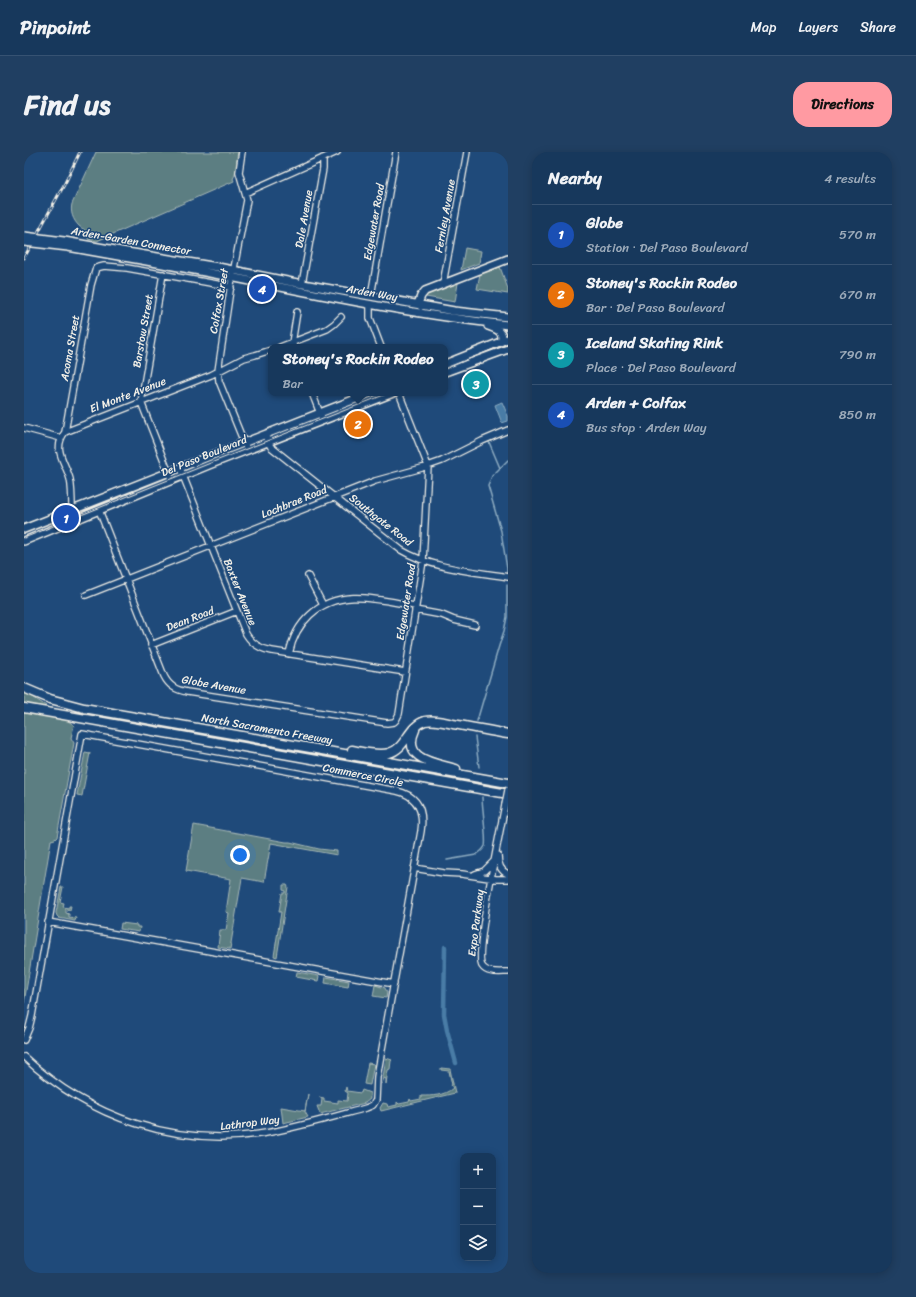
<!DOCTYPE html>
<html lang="en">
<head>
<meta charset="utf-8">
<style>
  body { margin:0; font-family:Sriracha,sans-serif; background:#203f62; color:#f1f3f6 }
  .controls { position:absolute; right:12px; bottom:12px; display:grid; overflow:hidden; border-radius:8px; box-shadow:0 2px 10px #0003 }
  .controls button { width:36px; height:36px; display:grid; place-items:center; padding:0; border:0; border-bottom:1px solid #365272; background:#17385c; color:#f1f3f6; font:20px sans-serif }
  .you { position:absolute; left:216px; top:703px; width:14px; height:14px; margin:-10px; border:3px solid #fff; border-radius:50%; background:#1a73e8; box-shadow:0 0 0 6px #1a73e833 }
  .badge { display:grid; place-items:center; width:26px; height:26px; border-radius:50%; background:#ff9aa2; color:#fff; font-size:13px; font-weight:700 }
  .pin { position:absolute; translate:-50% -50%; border:2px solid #fff; box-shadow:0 1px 4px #0006 }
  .popup { position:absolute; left:244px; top:192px; width:180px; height:52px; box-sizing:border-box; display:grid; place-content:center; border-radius:8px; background:#17385c; filter:drop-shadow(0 1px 3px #0005); font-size:13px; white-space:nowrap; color:#9eacbb }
  .popup b { font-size:15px; color:#f1f3f6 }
  .popup::after { content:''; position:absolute; left:50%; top:100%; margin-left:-8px; border:8px solid transparent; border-top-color:#17385c }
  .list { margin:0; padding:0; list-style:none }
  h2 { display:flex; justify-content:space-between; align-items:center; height:52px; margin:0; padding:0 16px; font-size:17px }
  h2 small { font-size:13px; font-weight:400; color:#9eacbb }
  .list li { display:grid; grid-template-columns:26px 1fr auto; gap:12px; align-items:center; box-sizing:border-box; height:60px; padding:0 16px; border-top:1px solid #365272 }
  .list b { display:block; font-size:15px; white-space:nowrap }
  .list p { margin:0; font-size:13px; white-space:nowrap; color:#9eacbb }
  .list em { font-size:13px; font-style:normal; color:#9eacbb }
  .icon { flex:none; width:22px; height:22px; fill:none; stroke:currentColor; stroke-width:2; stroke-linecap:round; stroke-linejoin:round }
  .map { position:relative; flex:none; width:484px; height:1121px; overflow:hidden; border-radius:16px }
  header { display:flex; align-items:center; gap:24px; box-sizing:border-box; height:56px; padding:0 20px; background:#17385c; border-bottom:1px solid #365272 }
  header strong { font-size:19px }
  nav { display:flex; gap:22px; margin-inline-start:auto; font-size:14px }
  .intro { display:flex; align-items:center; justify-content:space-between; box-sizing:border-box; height:96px; padding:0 24px }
  h1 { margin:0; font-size:28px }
  .button { padding:10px 18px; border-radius:16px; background:#ff9aa2; color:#111; font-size:14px; font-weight:700 }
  main { display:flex; gap:24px; padding:0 24px }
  aside { flex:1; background:#17385c; border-radius:16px; box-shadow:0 2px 10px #0003 }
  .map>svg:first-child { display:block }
  .green { fill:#5c7e82; stroke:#a8b8b5 }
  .water { fill:#497ca6; stroke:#8dabc0 }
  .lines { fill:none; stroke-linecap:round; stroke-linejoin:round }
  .stream { stroke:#8dabc0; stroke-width:1.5 }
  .canal { stroke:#497ca6; stroke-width:4.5 }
  .minor-casing { stroke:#f4f1e8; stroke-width:8 }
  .major-casing { stroke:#f4f1e8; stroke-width:10 }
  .highway-casing { stroke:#f4f1e8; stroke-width:11 }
  .minor { stroke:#1f4a7a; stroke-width:5.5 }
  .major { stroke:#1f4a7a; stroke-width:7 }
  .highway { stroke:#1f4a7a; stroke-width:8 }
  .tram { stroke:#f4f1e8; stroke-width:1 }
  .rail-casing { stroke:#f4f1e8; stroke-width:3 }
  .rail { stroke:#1f4a7a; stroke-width:1.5; stroke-dasharray:4.5; stroke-linecap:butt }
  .minor-bridge-casing { stroke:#f4f1e8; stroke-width:8; stroke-linecap:butt }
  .major-bridge-casing { stroke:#f4f1e8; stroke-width:10; stroke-linecap:butt }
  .minor-bridge { stroke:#1f4a7a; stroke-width:5.5 }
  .major-bridge { stroke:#1f4a7a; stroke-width:7 }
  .labels { text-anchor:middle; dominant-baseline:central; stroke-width:3; stroke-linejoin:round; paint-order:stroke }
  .street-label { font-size:11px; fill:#f4f1e8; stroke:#1f4a7a }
</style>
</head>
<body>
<header>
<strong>Pinpoint</strong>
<nav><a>Map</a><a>Layers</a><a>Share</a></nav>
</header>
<div class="intro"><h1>Find us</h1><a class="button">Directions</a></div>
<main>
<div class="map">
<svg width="484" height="1121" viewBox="0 0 484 1121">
  <rect width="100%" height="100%" fill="#1f4a7a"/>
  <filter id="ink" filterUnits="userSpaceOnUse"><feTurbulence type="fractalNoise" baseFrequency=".025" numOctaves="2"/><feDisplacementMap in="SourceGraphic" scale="8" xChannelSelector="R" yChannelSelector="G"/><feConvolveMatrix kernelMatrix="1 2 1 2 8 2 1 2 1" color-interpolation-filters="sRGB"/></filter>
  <g filter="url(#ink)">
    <!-- green -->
    <path class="green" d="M72,0H214C212,8 213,20 209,27L210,29L73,89L64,87C63,77 61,79 55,74C49,68 46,60 48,52Z
      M441,96L457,99L455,111L437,118Z
      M476,115L484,137V142L453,137L456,122Z
      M434,131L431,150L402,145V143Z
      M0,539L50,573L47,586L50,591L33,685L31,687L27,688L0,851Z
      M61,600L66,601L58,644L53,643Z
      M170,673L262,690H266L295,697L313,699V703L247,691L240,730L218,726L206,797L194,795L196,778H202L205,761L202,760L207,727L162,719Z
      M259,733H263L264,735L253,805L250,804L257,760H255L258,741H261V739L259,738Z
      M37,735H39L36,750L40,751L39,755L45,756V754H47L46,758L42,757V761L45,762V765L52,766L51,769L35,766L33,764L32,761Z
      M97,771L113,773V775H116L115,780L96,777Z
      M273,820L295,824L294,829L272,825Z
      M302,825L325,829L324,835L301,831Z
      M351,833L361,836L363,840L362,846L349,844Z
      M362,906L368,908L367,909L366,917L364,918L362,932V927L360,926L358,932Z
      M344,911L350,912L346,933L340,932Z
      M417,916L426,917L431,941L357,959L356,956L359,951L363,952L364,955L373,953V950L375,952L385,950L386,947L387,949L397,947V944C408,944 420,944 429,936L427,933H428L425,919L417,918Z
      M322,935L323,939L337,941L338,938L346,941V947L341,951L296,962L293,954H297L298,947L295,945L300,946V949L314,951V948L323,949L324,941L321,939Z
      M284,942L281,960L284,965L259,971L257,955L281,959Z"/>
    <!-- water -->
    <path class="water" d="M478,250L484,264V269L478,271L471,253Z"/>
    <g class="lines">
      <!-- stream -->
      <path class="stream" d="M465,290L476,316
        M483,422V417L477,379L464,334L468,324L484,308
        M453,569L475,494L480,479L483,465V433
        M451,585L455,615
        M423,708L452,703C455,701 459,698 461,694C463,688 458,654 458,645"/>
      <!-- canal -->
      <path class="canal" d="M421,795L420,862L423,878L432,911"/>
      <!-- minor casing -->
      <g class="minor-casing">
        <path id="minor" d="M218,0L215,20L223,48L207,132L194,219L195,229L223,298
          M221,41L313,0
          M139,122L117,250L148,329
          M278,132L299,17V6
          M419,132L443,0
          M347,144L372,0
          M346,152V166L357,195
          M256,195L303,177L310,172L317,165
          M270,195L268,191L273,160
          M288,241L299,269
          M0,276L37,286
          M41,280L67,133L72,116L80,114L103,116L198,133L207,136
          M241,283L244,290L247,295L377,398C409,417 448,419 484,425
          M156,316L222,482C228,492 236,497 248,499L381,520
          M48,358C48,348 48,336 46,327C41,309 28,298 41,280L187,223L220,206L231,203L247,198
          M75,358L140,524C145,534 152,538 163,540L363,571L370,570L372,568L375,562L399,409L404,314L375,241
          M284,424L299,453
          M62,443L351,329L398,316L418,309L458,289L484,278
          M391,458L418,463L430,468L451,473
          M127,493L213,459
          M265,502C268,487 275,473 286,463C316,435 356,448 391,454
          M481,653C477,675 450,802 458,814C463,822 476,820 484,820
          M474,703C474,711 476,719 484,722
          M390,716L420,721L438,722L472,727H484
          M451,722L460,719L470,709
          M24,770L370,832
          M0,888L5,876L8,864L58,582L373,639C394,644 400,659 397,679L353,925L352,948L349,953L342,956C309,965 276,975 242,981C153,996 65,966 0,905"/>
      </g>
      <!-- major casing -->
      <g class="major-casing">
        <path id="major" d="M103,100L194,115L268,130L430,159L484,165
          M100,105C228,127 355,159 484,173
          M397,154L394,152L397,144L401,139L484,107
          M464,174C472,177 481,179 477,190
          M421,212L484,187
          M421,220L484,197
          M0,377L347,241
          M0,389L185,313L369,241"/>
      </g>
      <!-- highway casing -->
      <g class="highway-casing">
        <path id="highway" d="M0,536L26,547L60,556L484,631
          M0,556L484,642
          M391,578C377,608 411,611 432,617
          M328,598C339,600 354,604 365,601C382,597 384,574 401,569C410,567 420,570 429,572C447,575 466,579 484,582"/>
      </g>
      <!-- minor -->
      <use href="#minor" class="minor"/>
      <!-- major -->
      <use href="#major" class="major"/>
      <!-- highway -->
      <use href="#highway" class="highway"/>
      <!-- tram -->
      <path class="tram" d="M421,217L484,191
        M0,386L184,312L365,241"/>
      <!-- rail casing -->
      <g class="rail-casing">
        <path id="rail" d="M0,106L41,31L56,0"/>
      </g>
      <!-- rail -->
      <use href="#rail" class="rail"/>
      <!-- minor-bridge casing -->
      <g class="minor-bridge-casing">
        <path id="minor-bridge" d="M481,653L484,638"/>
      </g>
      <!-- major-bridge casing -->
      <g class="major-bridge-casing">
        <path id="major-bridge" d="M0,84L40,89L103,100
          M0,90L44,95L100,105"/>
      </g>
      <!-- minor-bridge -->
      <use href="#minor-bridge" class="minor-bridge"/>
      <!-- major-bridge -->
      <use href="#major-bridge" class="major-bridge"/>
    </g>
  </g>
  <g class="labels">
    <!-- street labels -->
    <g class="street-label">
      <text transform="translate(421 64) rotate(-80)">Fernley Avenue</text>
      <text transform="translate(280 67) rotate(-80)">Dale Avenue</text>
      <text transform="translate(350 70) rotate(-80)">Edgewater Road</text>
      <text transform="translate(107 89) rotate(10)">Arden-Garden Connector</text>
      <text transform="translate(348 141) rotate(10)">Arden Way</text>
      <text transform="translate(195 149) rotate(-80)">Colfax Street</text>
      <text transform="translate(119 179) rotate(-80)">Barstow Street</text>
      <text transform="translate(46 196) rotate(-80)">Acoma Street</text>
      <text transform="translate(104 243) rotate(-21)">El Monte Avenue</text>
      <text transform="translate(180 304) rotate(-22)">Del Paso Boulevard</text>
      <text transform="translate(270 350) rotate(-22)">Lochbrae Road</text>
      <text transform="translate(357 368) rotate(38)">Southgate Road</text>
      <text transform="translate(216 440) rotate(68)">Baxter Avenue</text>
      <text transform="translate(382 450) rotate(-81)">Edgewater Road</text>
      <text transform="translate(166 467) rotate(-21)">Dean Road</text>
      <text transform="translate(190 533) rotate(10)">Globe Avenue</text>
      <text transform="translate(243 577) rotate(10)">North Sacramento Freeway</text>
      <text transform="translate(339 623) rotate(11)">Commerce Circle</text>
      <text transform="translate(452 771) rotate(-83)">Expo Parkway</text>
      <text transform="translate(226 971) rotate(-7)">Lathrop Way</text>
    </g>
  </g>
</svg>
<div class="controls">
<button>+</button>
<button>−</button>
<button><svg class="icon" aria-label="layers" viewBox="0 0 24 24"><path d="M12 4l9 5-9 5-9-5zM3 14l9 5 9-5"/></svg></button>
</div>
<div class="you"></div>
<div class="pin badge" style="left:42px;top:366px;background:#1a4fb4">1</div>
<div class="pin badge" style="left:334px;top:272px;background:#e8710a">2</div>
<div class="popup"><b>Stoney's Rockin Rodeo</b>Bar</div>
<div class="pin badge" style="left:452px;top:232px;background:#0f9aa8">3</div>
<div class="pin badge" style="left:238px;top:137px;background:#1a4fb4">4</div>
</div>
<aside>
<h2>Nearby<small>4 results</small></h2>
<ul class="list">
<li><span class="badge" style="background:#1a4fb4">1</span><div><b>Globe</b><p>Station · Del Paso Boulevard</p></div><em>570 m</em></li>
<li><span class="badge" style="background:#e8710a">2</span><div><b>Stoney's Rockin Rodeo</b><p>Bar · Del Paso Boulevard</p></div><em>670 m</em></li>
<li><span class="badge" style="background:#0f9aa8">3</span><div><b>Iceland Skating Rink</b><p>Place · Del Paso Boulevard</p></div><em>790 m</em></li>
<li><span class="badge" style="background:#1a4fb4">4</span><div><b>Arden + Colfax</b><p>Bus stop · Arden Way</p></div><em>850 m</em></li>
</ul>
</aside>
</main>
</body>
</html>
